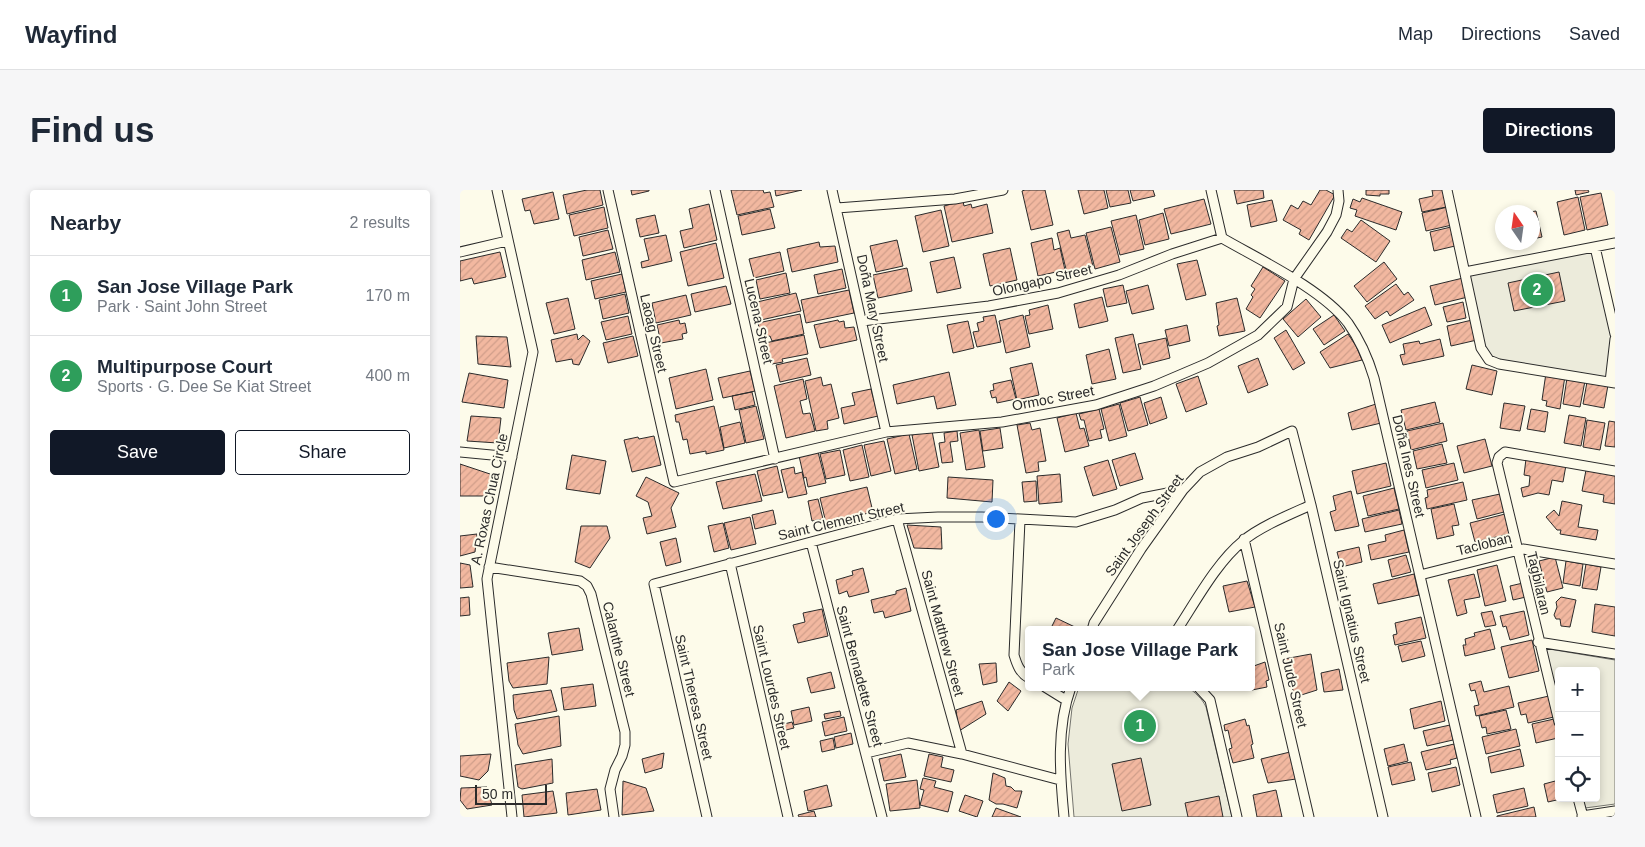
<!DOCTYPE html>
<html lang="en">
<head>
<meta charset="utf-8">
<style>
  body { margin:0; font-family:Helvetica,sans-serif; background:#f6f6f7; color:#1f2937 }
  .controls { position:absolute; right:15px; bottom:15px; display:grid; overflow:hidden; border-radius:5px; box-shadow:0 2px 8px #0003 }
  .controls button { width:45px; height:45px; display:grid; place-items:center; padding:0; border:0; border-bottom:1px solid #e0e1e3; background:#fff; color:#1f2937; font:25px sans-serif }
  .compass { position:absolute; left:1035px; top:15px; width:45px; height:45px; border-radius:50%; background:#fff; box-shadow:0 2px 8px #0003; rotate:347deg }
  .scale { position:absolute; left:15px; bottom:12px; width:72px; box-sizing:border-box; padding-left:5px; border:2px solid #2b2b2b; border-top:0; font-size:14px; line-height:18px; white-space:nowrap; color:#2b2b2b; -webkit-text-stroke:4px #fdfbea; paint-order:stroke }
  .you { position:absolute; left:535px; top:328px; width:18px; height:18px; margin:-12px; border:4px solid #fff; border-radius:50%; background:#1a73e8; box-shadow:0 0 0 8px #1a73e833 }
  .badge { display:grid; place-items:center; width:32px; height:32px; border-radius:50%; background:#111827; color:#fff; font-size:16px; font-weight:700 }
  .pin { position:absolute; translate:-50% -50%; border:2px solid #fff; box-shadow:0 1px 5px #0006 }
  .popup { position:absolute; left:565px; top:436px; width:230px; height:65px; box-sizing:border-box; display:grid; place-content:center; border-radius:5px; background:#fff; filter:drop-shadow(0 1px 4px #0005); font-size:16px; white-space:nowrap; color:#747a83 }
  .popup b { font-size:19px; color:#1f2937 }
  .popup::after { content:''; position:absolute; left:50%; top:100%; margin-left:-10px; border:10px solid transparent; border-top-color:#fff }
  .list { margin:0; padding:0; list-style:none }
  h2 { display:flex; justify-content:space-between; align-items:center; height:65px; margin:0; padding:0 20px; font-size:21px }
  h2 small { font-size:16px; font-weight:400; color:#747a83 }
  .list li { display:grid; grid-template-columns:32px 1fr auto; gap:15px; align-items:center; box-sizing:border-box; height:80px; padding:0 20px; border-top:1px solid #e0e1e3 }
  .list b { display:block; font-size:19px; white-space:nowrap }
  .list p { margin:0; font-size:16px; white-space:nowrap; color:#747a83 }
  .list em { font-size:16px; font-style:normal; color:#747a83 }
  .actions { display:flex; gap:10px; padding:15px 20px }
  .actions a { flex:1; padding:11px 0; border:1px solid #111827; border-radius:5px; text-align:center; font-size:18px; color:#111827 }
  .actions .main { background:#111827; color:#fff }
  .icon { flex:none; width:28px; height:28px; fill:none; stroke:currentColor; stroke-width:2; stroke-linecap:round; stroke-linejoin:round }
  .map { position:relative; flex:none; width:1155px; height:627px; overflow:hidden; border-radius:5px }
  header { display:flex; align-items:center; gap:30px; box-sizing:border-box; height:70px; padding:0 25px; background:#fff; border-bottom:1px solid #e0e1e3 }
  header strong { font-size:24px }
  nav { display:flex; gap:28px; margin-inline-start:auto; font-size:18px }
  .intro { display:flex; align-items:center; justify-content:space-between; box-sizing:border-box; height:120px; padding:0 30px }
  h1 { margin:0; font-size:35px }
  .button { padding:12px 22px; border-radius:5px; background:#111827; color:#fff; font-size:18px; font-weight:700 }
  main { display:flex; gap:30px; padding:0 30px }
  aside { flex:1; background:#fff; border-radius:5px; box-shadow:0 2px 8px #0003 }
  .map>svg:first-child { display:block }
  .park { fill:#ecebdb; stroke:#74746e }
  .building { fill:url(#building-hatch); stroke:#2b2b2b }
  .lines { fill:none; stroke-linecap:round; stroke-linejoin:round }
  .street-casing { stroke:#2b2b2b; stroke-width:11 }
  .street { stroke:#fdfbea; stroke-width:9 }
  .labels { text-anchor:middle; dominant-baseline:central; stroke-width:4; stroke-linejoin:round; paint-order:stroke }
  .street-label { font-size:14px; fill:#2b2b2b; stroke:#fdfbea }
</style>
</head>
<body>
<header>
<strong>Wayfind</strong>
<nav><a>Map</a><a>Directions</a><a>Saved</a></nav>
</header>
<div class="intro"><h1>Find us</h1><a class="button">Directions</a></div>
<main>
<aside>
<h2>Nearby<small>2 results</small></h2>
<ul class="list">
<li><span class="badge" style="background:#2e9e5b">1</span><div><b>San Jose Village Park</b><p>Park · Saint John Street</p></div><em>170 m</em></li>
<li><span class="badge" style="background:#2e9e5b">2</span><div><b>Multipurpose Court</b><p>Sports · G. Dee Se Kiat Street</p></div><em>400 m</em></li>
</ul>
<div class="actions"><a class="main">Save</a><a>Share</a></div>
</aside>
<div class="map">
<svg width="1155" height="627" viewBox="0 0 1155 627">
  <defs>
    <pattern id="building-hatch" width="6" height="6" patternUnits="userSpaceOnUse" patternTransform="scale(1.25)"><rect width="6" height="6" fill="#f2b8a0"/><path d="M-1 1l2-2M0 6l6-6M5 7l2-2" fill="none" stroke="#d09e8a"/></pattern>
  </defs>
  <rect width="100%" height="100%" fill="#fdfbea"/>
  <!-- park -->
  <path class="park" d="M1135,59L1154,141L1148,192L1040,173L1022,160L1006,85Z
    M1083,458L1155,470V614L1125,618L1123,608H1136V481H1099V517Z
    M619,497H728C735,503 742,508 746,517L772,627H614L608,554L612,518Z"/>
  <!-- building -->
  <path class="building" d="M127,0H140L143,15L107,24L103,5Z
    M171,0H189V1L172,5Z
    M271,0H303L304,3L310,2L314,17L277,25Z
    M315,0H342L316,6Z
    M565,0H585L593,35L571,40L562,1Z
    M618,0H644L648,18L624,24Z
    M646,0H668L671,13L650,17Z
    M670,0H693L695,6L673,11Z
    M774,0H803L804,8L777,14Z
    M860,0H866L875,5L849,50L839,44L841,40L823,30L831,15L838,19L843,11L851,15Z
    M906,0H929V4H920V6L906,5Z
    M972,0H983L986,17L962,22L959,9L973,6Z
    M1115,0H1128L1129,2L1116,5Z
    M93,2L99,29L74,34L70,20L65,21L62,9Z
    M1141,3L1148,35L1127,40L1120,7Z
    M1118,7L1125,40L1104,45L1097,12Z
    M902,8L942,22L936,40L895,26L897,20L890,18L893,9L900,12Z
    M744,9L751,34L711,44L704,19Z
    M812,10L817,31L791,37L787,15Z
    M503,11L504,16L511,14L512,18L527,14L533,43L492,52L484,16Z
    M249,14L257,50L224,58L220,41L233,38L229,19Z
    M144,17L148,38L114,46L109,25Z
    M988,17L992,35L966,41L962,23Z
    M310,19L315,38L282,45L278,26Z
    M481,20L489,56L463,62L455,26Z
    M1076,21L1082,47L1072,49V22H1070Z
    M703,23L709,49L685,55L679,30Z
    M195,25L199,43L180,47L176,29Z
    M676,25L684,59L660,65L651,31Z
    M901,30L930,51L916,72L881,48L887,39L892,42Z
    M651,37L660,72L635,79L626,43Z
    M991,37L995,56L974,61L970,42Z
    M148,40L153,59L123,66L119,47Z
    M609,40L611,48L625,45L633,76L607,83L597,43Z
    M206,45L212,71L182,78L181,72L189,70L184,49Z
    M592,48L594,60L600,58L605,80L578,86L571,53Z
    M437,50L443,76L416,82L410,56Z
    M359,52L360,57L375,56L378,72L332,82L327,59Z
    M256,53L264,88L228,96L220,62Z
    M550,58L557,90L530,96L523,64Z
    M40,62L46,87L14,94L12,88L0,91V71Z
    M155,62L160,82L126,90L122,70Z
    M320,62L324,81L294,88L289,69Z
    M494,67L501,98L477,103L470,72Z
    M737,70L746,105L726,110L717,74Z
    M924,72L937,89L907,112L894,96Z
    M803,77L825,91L800,128L786,119L793,107L791,105L795,99L791,96Z
    M447,78L452,101L418,108L413,85Z
    M382,79L386,98L358,104L354,85Z
    M1099,82L1105,111L1054,121L1048,93Z
    M326,83L330,103L300,109L296,90Z
    M162,84L166,102L135,109L131,91Z
    M1003,88L1008,107L975,115L970,96Z
    M936,94L944,105L948,102L954,110L930,126L927,121L915,129L905,116Z
    M663,95L667,113L647,117L643,99Z
    M688,95L694,119L672,124L666,101Z
    M266,96L271,114L235,122L231,104Z
    M389,100L394,123L346,133L341,110Z
    M336,103L341,121L301,130L297,112Z
    M165,104L169,123L143,129L139,110Z
    M226,105L231,125L196,133L192,113Z
    M642,107L648,131L619,138L614,114Z
    M108,108L115,139L94,144L86,113Z
    M777,108L785,141L759,146L757,136L759,135L756,113Z
    M846,109L861,127L838,147L823,129Z
    M1003,112L1006,128L987,132L983,117Z
    M588,115L593,139L569,144L565,126L570,125L569,120Z
    M965,117L972,135L930,153L922,135Z
    M340,124L344,144L312,151L310,146L301,148L298,133Z
    M535,125L541,152L517,157L513,142L519,141L517,133L524,131L523,127Z
    M563,125L570,157L546,163L539,131Z
    M874,125L885,141L864,155L853,139Z
    M168,126L172,144L146,150L141,132Z
    M219,130L220,134L225,133L227,143L222,144L223,149L201,153L197,135Z
    M378,130L379,132L384,131L385,138L394,137L397,150L360,158L354,135Z
    M1012,130L1017,150L991,156L987,136Z
    M508,131L514,158L493,163L487,135Z
    M727,135L730,151L709,156L705,140Z
    M826,140L845,173L833,180L814,148Z
    M117,144L118,150L123,145L130,151L119,175L113,174L112,169L96,172L91,150Z
    M673,144L681,179L663,183L655,148Z
    M888,144L896,156L902,170L870,178L860,162Z
    M344,145L348,164L322,169L323,172L312,174L311,172H309L305,153Z
    M16,146L47,147L51,177L18,174Z
    M173,146L178,166L148,173L143,153Z
    M706,148L710,168L683,175L678,154Z
    M980,149L984,166L943,175L940,165L945,164L943,154L959,151L960,154Z
    M649,159L656,189L632,194L626,165Z
    M347,168L351,185L320,192L316,175Z
    M798,168L808,195L788,203L778,176Z
    M572,173L579,205L557,210L550,178Z
    M1012,175L1037,181L1032,205L1006,199Z
    M246,179L253,210L216,219L209,188Z
    M290,181L295,201L263,208L258,188Z
    M489,182L496,215L477,219L474,206L437,214L433,195Z
    M9,183L48,190L44,218L2,212Z
    M1086,183L1105,186L1100,219L1086,216L1087,211L1082,210Z
    M738,186L747,214L726,222L716,194Z
    M361,187L363,196L371,194L379,228L367,231L368,239L356,241L345,191Z
    M1107,188L1125,191L1120,217L1103,214Z
    M343,189L347,209L340,211L343,224L350,223L355,241L326,248L314,196Z
    M551,190L556,209L537,213L536,207L532,208L530,201L534,200L533,194Z
    M1127,192L1148,195L1144,218L1123,214Z
    M411,199L418,226L384,234L381,218L395,215L392,203Z
    M292,202L295,215L275,220L272,206Z
    M680,207L688,235L668,241L660,213Z
    M701,207L707,228L690,234L684,213Z
    M975,212L980,232L946,240L941,220Z
    M1044,213L1065,216L1060,241L1040,238Z
    M659,214L667,246L649,251L641,219Z
    M916,214L921,233L892,240L888,223Z
    M254,216L264,260L246,264V261L230,264L227,249L223,250L219,232H216L215,225Z
    M296,216L304,249L286,253L279,220Z
    M639,219L644,239L640,240L642,248L629,251L624,230H621L619,224Z
    M1071,219L1088,222L1085,242L1067,239Z
    M616,223L620,239L624,238L629,256L605,262L597,228Z
    M1109,225L1126,228L1121,256L1104,253Z
    M11,226L41,228L38,253L7,251Z
    M1127,230L1145,233L1140,260L1123,257Z
    M1149,231L1155,232V257L1145,256Z
    M280,232L285,253L264,258L260,237Z
    M570,233L572,240L580,238L586,271L578,272L579,281L566,283L557,235Z
    M983,233L987,251L951,260L947,241Z
    M540,238L543,258L523,261L520,241Z
    M519,240L525,277L506,280L500,243Z
    M472,241L479,277L459,281L452,245Z
    M497,241L498,251L490,252L493,272L482,273L479,253L485,252L484,243Z
    M449,244L457,279L435,284L427,249Z
    M194,246L201,275L172,282L164,250L178,247L179,249Z
    M1025,249L1032,276L1004,283L997,256Z
    M424,251L431,281L411,286L404,255Z
    M982,254L987,273L957,279L953,261Z
    M402,255L409,287L390,291L383,260Z
    M380,260L385,285L366,289L360,264Z
    M358,262L366,293L348,297L346,287L344,288L339,266Z
    M675,263L683,289L660,296L652,270Z
    M112,265L146,271L140,304L106,299Z
    M1066,269L1106,275L1103,292L1092,290L1089,305L1078,303L1063,307L1061,298L1069,296L1070,286L1064,285Z
    M648,270L657,299L633,306L624,277Z
    M926,273L931,296L897,304L892,281Z
    M994,273L998,290L966,298L962,280Z
    M0,274L33,285L28,306H0Z
    M317,276L323,302L303,306L297,281Z
    M334,277L335,284L342,282L347,304L328,308L321,280Z
    M1126,280L1155,284V314L1143,312L1144,305L1122,301Z
    M295,284L302,311L263,319L256,292Z
    M600,284L602,312L579,314L577,286Z
    M186,287L219,303L211,318L216,337L187,344L183,328L192,326L188,312L176,306Z
    M488,287L533,290L532,312L487,308Z
    M576,291L577,311L564,312L562,292Z
    M1003,292L1007,310L967,319L965,308L968,307L967,300Z
    M407,297L413,322L366,333L360,308Z
    M934,298L939,319L908,326L903,306Z
    M891,301L899,336L875,341L870,322L876,320L873,306Z
    M1040,304L1044,322L1017,329L1012,310Z
    M358,309L363,329L352,331L348,311Z
    M1102,311L1122,315L1118,337L1138,340L1136,350L1100,344L1101,340H1097L1086,327L1094,320L1099,326Z
    M994,314L999,335L992,336L994,345L977,349L971,319Z
    M313,320L316,334L295,339L292,325Z
    M939,320L942,334L905,342L902,329Z
    M1045,324L1049,344L1015,352L1010,333Z
    M290,327L296,354L271,360L264,333Z
    M263,333L269,358L254,362L248,336Z
    M447,335L481,337L482,359L454,358Z
    M121,336H147L150,348L130,378L115,372Z
    M944,340L949,362L911,370L908,355L926,351L925,345Z
    M17,344L15,362L0,366V346Z
    M216,348L221,372L206,376L200,352Z
    M899,357L902,372L881,377L877,362Z
    M946,365L951,382L932,387L928,370Z
    M1095,367L1103,398L1087,402L1079,371Z
    M1106,371L1123,374L1120,396L1103,393Z
    M0,373L10,375L13,397L0,398Z
    M1126,374L1141,377L1137,400L1122,398Z
    M1037,375L1046,411L1025,416L1017,380Z
    M403,378L409,402L389,407L387,401L379,404L376,390L393,385L392,381Z
    M954,384L959,405L918,414L913,394Z
    M1014,384L1020,407L1004,410L1007,423L997,426L988,390Z
    M787,391L795,417L769,422L763,396Z
    M1063,393L1066,407L1053,410L1050,396Z
    M446,398L451,421L425,428L423,421L414,423L411,410L436,404V401Z
    M9,407L10,425L0,426V408Z
    M1101,407L1116,410L1110,437L1101,436L1100,429H1096L1094,425L1097,417L1096,412Z
    M1135,414L1155,417V446L1132,442Z
    M362,419L368,446L338,453L333,435L345,432L343,423Z
    M1032,421L1036,435L1025,437L1021,423Z
    M1064,421L1069,445L1050,450L1046,436L1043,437L1040,426Z
    M961,427L966,448L935,455L933,445L937,444L935,433Z
    M596,428L617,438V440H590Z
    M119,438L123,460L92,465L88,443Z
    M1030,439L1035,459L1005,466L1003,455H1006L1005,449L1015,446L1014,443Z
    M1072,450L1079,481L1049,488L1041,457Z
    M961,451L965,466L942,472L938,456Z
    M851,464L857,500L835,507L824,469Z
    M89,467L87,494L53,498L49,491L47,473Z
    M805,472L809,490L806,491L807,497L792,500L791,477Z
    M536,473L537,492L523,495L519,474Z
    M879,479L883,500L864,502L861,483Z
    M371,482L375,498L351,503L347,488Z
    M1021,491L1024,502L1049,496L1054,517L1016,526L1014,516L1019,515L1015,500L1011,501L1009,494Z
    M549,492L561,501L548,521L537,511Z
    M133,494L136,516L104,520L101,498Z
    M91,500L97,521L57,529L54,520L53,505Z
    M1089,506L1094,527L1068,533L1066,524L1061,525L1058,513Z
    M522,511L526,524L499,541L496,520Z
    M981,511L985,531L954,539L950,519Z
    M349,517L352,531L334,535L331,521Z
    M1046,520L1051,539L1027,544L1026,537L1022,538L1019,526Z
    M380,521L381,526L365,529L364,524Z
    M99,526L101,556L63,564L58,555L55,534Z
    M384,527L387,541L365,546L362,532Z
    M785,529L787,536L789,535L793,554L791,555L794,568L773,573L769,559L772,558L768,540L765,541L764,535Z
    M1094,529L1098,548L1076,553L1072,534Z
    M332,532L334,538L318,542L316,536Z
    M990,535L993,550L967,556L963,541Z
    M1056,539L1060,556L1026,564L1022,547Z
    M391,543L393,554L376,558L374,547Z
    M373,548L375,559L362,562L360,551Z
    M944,554L948,571L928,576L924,559Z
    M994,554L997,568L990,570L991,574L966,580L961,562Z
    M1060,559L1064,576L1031,583L1028,567Z
    M830,562L836,589L808,593L801,569Z
    M204,563L202,578L185,583L182,569Z
    M31,564L28,581L19,590L0,586V566Z
    M441,564L446,587L424,591L419,569Z
    M469,564L483,567L481,577L494,580L491,592L464,586Z
    M681,568L691,615L662,621L652,574Z
    M92,569L93,593L62,599L58,597L55,575Z
    M951,572L955,590L932,595L928,577Z
    M996,577L1000,595L972,602L968,583Z
    M533,583L545,588L546,596L551,597L555,601H562L557,618L543,614H536L529,610Z
    M463,588L476,591L474,597L493,602L488,622L460,615L464,600L460,599Z
    M457,590L460,618L430,621L426,594Z
    M1099,590V608H1105L1088,612L1084,594Z
    M163,591L186,598L194,621L162,625Z
    M367,595L372,616L348,621L344,601Z
    M27,597L32,615L7,619L0,610L1,598Z
    M1064,598L1068,616L1037,623L1033,605Z
    M137,599L141,620L108,625L106,603Z
    M816,600L822,627H797L793,605Z
    M93,601L97,623L64,627L62,605Z
    M505,605L523,611L517,627L499,621Z
    M759,606L763,627H728L725,613Z
    M1074,617L1076,627H1037V626Z
    M536,618L561,627H532Z
    M354,621L356,627H339L338,625Z"/>
  <g class="lines">
    <!-- street casing -->
    <g class="street-casing">
      <path id="street" d="M37,0L73,162L27,389L52,627
        M148,0L214,292L426,242L542,232L636,215L694,196L748,173L798,145L827,117L834,89L867,42L876,25L879,11L878,0
        M255,0L315,269
        M372,0L426,242
        M751,0L762,48C800,70 862,99 888,133C900,150 908,168 914,188L1016,627
        M987,0L1021,158L1029,170L1039,174L1155,193
        M377,18L495,9L543,0
        M1135,57L1155,144
        M0,62L47,51
        M1005,82L1155,53
        M402,131L529,116L598,103L659,85L712,64L762,48
        M1150,192L1155,149
        M0,262L52,267
        M437,329L502,564
        M560,330L554,465C557,475 560,483 569,488
        M784,349L849,627
        M351,352L422,627
        M270,373L328,627
        M29,377L120,391L127,396L131,404L165,542V555L162,566L155,580L150,599L154,627
        M960,385L1063,359L1155,374
        M632,440L634,433L681,359L723,300L740,282L767,267L798,257L832,241L851,315L923,627
        M717,440C736,411 757,372 783,351C799,337 831,324 851,315
        M1078,452L1155,464
        M585,497L606,510
        M738,497L750,510L777,627
        M1099,532L1037,273L1039,267L1045,262L1155,281
        M406,563L448,553L502,564L600,590
        M1118,608L1123,627
        M1122,626L1155,621
        M247,627L194,394L437,329L478,327H522L616,332L655,320L682,308L723,300
        M604,627C600,585 596,538 611,497"/>
    </g>
    <!-- street -->
    <use href="#street" class="street"/>
  </g>
  <g class="labels">
    <!-- street labels -->
    <g class="street-label">
      <text transform="translate(582 90) rotate(-13)">Olongapo Street</text>
      <text transform="translate(413 118) rotate(78)">Doña Mary Street</text>
      <text transform="translate(299 131) rotate(77)">Lucena Street</text>
      <text transform="translate(194 143) rotate(77)">Laoag Street</text>
      <text transform="translate(593 208) rotate(-11)">Ormoc Street</text>
      <text transform="translate(949 276) rotate(77)">Doña Ines Street</text>
      <text transform="translate(29 309) rotate(-78)">A. Roxas Chua Circle</text>
      <text transform="translate(381 331) rotate(-13)">Saint Clement Street</text>
      <text transform="translate(684 335) rotate(-54)">Saint Joseph Street</text>
      <text transform="translate(1024 354) rotate(-14)">Tacloban</text>
      <text transform="translate(1079 393) rotate(77)">Tagbilaran</text>
      <text transform="translate(892 431) rotate(77)">Saint Ignatius Street</text>
      <text transform="translate(483 443) rotate(75)">Saint Matthew Street</text>
      <text transform="translate(159 459) rotate(76)">Calanthe Street</text>
      <text transform="translate(831 485) rotate(77)">Saint Jude Street</text>
      <text transform="translate(400 486) rotate(75)">Saint Bernadette Street</text>
      <text transform="translate(312 497) rotate(77)">Saint Lourdes Street</text>
      <text transform="translate(234 507) rotate(77)">Saint Theresa Street</text>
    </g>
  </g>
</svg>
<div class="controls">
<button>+</button>
<button>−</button>
<button><svg class="icon" aria-label="locate" viewBox="0 0 24 24"><circle cx="12" cy="12" r="6"/><path d="M12 2v4M12 18v4M2 12h4M18 12h4"/></svg></button>
</div>
<svg class="compass" viewBox="-18 -18 36 36"><path d="M0-13l5 13h-10z" fill="#e53935"/><path d="M0 13l5-13h-10z" fill="#747a83"/></svg>
<div class="scale">50 m</div>
<div class="you"></div>
<div class="pin badge" style="left:680px;top:536px;background:#2e9e5b">1</div>
<div class="popup"><b>San Jose Village Park</b>Park</div>
<div class="pin badge" style="left:1077px;top:100px;background:#2e9e5b">2</div>
</div>
</main>
</body>
</html>
